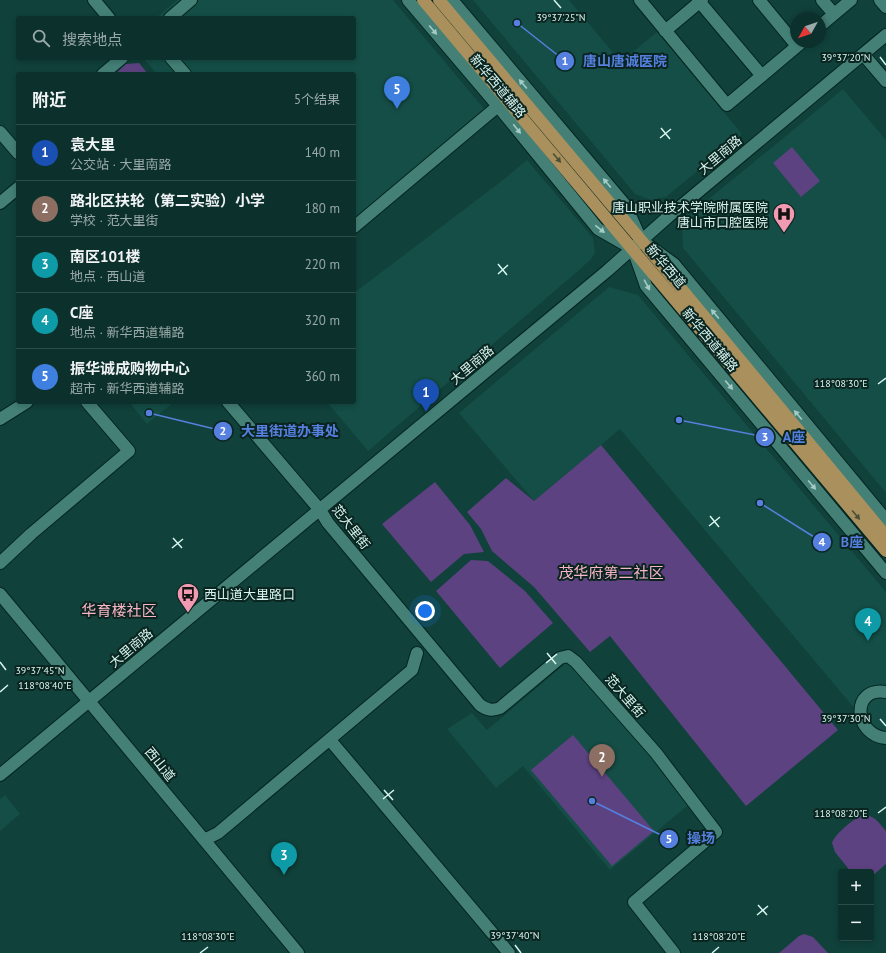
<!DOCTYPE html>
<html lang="zh">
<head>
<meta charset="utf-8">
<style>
  body { margin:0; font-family:"PT Sans","Noto Sans SC",sans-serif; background:#153934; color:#f1f3f6 }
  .controls { position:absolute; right:12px; bottom:12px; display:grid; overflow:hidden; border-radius:4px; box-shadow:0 2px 6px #0003 }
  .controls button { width:36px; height:36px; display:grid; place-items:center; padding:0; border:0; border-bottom:1px solid #2c4c48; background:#0c312c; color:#f1f3f6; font:20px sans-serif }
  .compass { position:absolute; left:790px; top:12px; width:36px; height:36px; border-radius:50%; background:#0c312c; box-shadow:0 2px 6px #0003; rotate:230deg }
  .you { position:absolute; left:425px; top:611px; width:14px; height:14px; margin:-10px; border:3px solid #fff; border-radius:50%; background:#1a73e8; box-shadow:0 0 0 6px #1a73e833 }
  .badge { display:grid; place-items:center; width:26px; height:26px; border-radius:50%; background:#8abfa5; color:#fff; font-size:13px; font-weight:700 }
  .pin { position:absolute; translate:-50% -33px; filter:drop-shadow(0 1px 2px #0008) }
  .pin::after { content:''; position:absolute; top:21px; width:14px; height:12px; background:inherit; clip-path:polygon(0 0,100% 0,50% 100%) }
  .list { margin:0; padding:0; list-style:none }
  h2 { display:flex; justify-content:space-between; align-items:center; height:52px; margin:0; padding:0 16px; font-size:17px }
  h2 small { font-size:13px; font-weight:400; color:#9aa9a9 }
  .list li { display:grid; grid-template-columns:26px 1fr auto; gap:12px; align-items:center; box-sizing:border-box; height:56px; padding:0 16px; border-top:1px solid #2c4c48 }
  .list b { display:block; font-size:15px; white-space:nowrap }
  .list p { margin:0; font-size:13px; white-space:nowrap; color:#9aa9a9 }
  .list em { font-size:13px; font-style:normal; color:#9aa9a9 }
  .icon { flex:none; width:22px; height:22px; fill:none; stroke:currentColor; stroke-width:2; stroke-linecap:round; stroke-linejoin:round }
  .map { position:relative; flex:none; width:886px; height:953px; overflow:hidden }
  .search { position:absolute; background:#0c312c; box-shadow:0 2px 6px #0003; left:16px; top:16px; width:340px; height:44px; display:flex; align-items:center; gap:10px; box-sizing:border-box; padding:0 14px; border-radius:4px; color:#9aa9a9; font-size:15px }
  .panel { position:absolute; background:#0c312c; box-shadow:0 2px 6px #0003; left:16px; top:72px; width:340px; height:332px; border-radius:4px }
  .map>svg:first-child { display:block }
  .built { fill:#144e46 }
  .green { fill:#5d4281 }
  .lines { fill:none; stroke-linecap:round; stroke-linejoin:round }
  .minor-casing { stroke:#042521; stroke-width:14 }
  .major-casing { stroke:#042521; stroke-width:14 }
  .minor { stroke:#448076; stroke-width:12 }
  .major { stroke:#a9905c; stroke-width:12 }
  .oneway { fill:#a4ccc5 }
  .oneway2 { fill:#4a4f38 }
  .ticks { fill:none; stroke:#d7f5ef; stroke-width:1.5 }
  .labels { text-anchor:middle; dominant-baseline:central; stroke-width:4; stroke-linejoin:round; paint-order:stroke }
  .street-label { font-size:13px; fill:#d7f5ef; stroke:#0a2420 }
  .poi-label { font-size:13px; fill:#d7f5ef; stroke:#0a2420; text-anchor:end }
  .quarter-label { font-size:15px; fill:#f8b5c6; stroke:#0a2420 }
  .ticks-label { font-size:10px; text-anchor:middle; fill:#d7f5ef; stroke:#0a2420; stroke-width:4; stroke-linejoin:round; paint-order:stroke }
  .leader { fill:none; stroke:#5580df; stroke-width:1.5 }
  .callout-dot { fill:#5580df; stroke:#0a2420; stroke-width:1.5 }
  .mark-label { font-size:12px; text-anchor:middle; font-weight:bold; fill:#fff }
  .callout-label { font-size:14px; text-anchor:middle; font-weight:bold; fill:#5580df; stroke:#0a2420; stroke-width:4; stroke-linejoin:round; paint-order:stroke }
</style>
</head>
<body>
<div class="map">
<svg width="886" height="953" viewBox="0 0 886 953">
  <rect width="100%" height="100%" fill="#10413a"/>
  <!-- built -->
  <path class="built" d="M177,0H393L486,111L354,223V74H157L143,58H354V18H156Z
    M473,0H569L621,62L657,32L742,134L666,197L651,200L635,194Z
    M843,89L886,140V493L683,248L682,221Z
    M527,160L593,238L595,253L590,260L578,271L368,451L327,402H354V293L503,180Z
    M609,287L638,295L886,592V746L620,429L534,501L459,413Z
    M129,402H174L147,424Z
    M574,662L692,802L610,870L523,766L496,788L447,729L472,713L487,730L566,663Z
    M5,795L20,814L0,831V799Z"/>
  <!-- green -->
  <path class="green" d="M139,63L148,74H115L126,64Z
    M792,147L820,181L801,197L773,163Z
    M601,445L838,730L746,806L610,636L590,652L534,587L492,551L481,529L467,512L506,478L534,501Z
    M435,482L470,525L484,552L464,554L431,582L382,524Z
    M471,560L488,561L525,591L553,623L500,668L436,591Z
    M573,735L654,831L612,866L531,770Z
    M863,815C875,815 879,823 886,831V864L871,877V872H851L835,852L832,843C835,834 854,818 863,815Z
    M804,934L813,937L828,953H779L799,936Z"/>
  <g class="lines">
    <!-- minor casing -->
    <g class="minor-casing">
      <path id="minor" d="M94,0L109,18
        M408,0L498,106L598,229L633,249L646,286L886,573
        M452,0L626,206L641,240L674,264L886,520
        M640,0L727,105L802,42
        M698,0L762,76
        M759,0L797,46
        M822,0L834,14
        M880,0L886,7
        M170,18L191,0
        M820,26L851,0
        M665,31L702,0
        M863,54L886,81
        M171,58L185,74
        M103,74L122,58
        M0,132L18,153
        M0,203L18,188
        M354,227L498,106
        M228,402L320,510L328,523L480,705C487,710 492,711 500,708L560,658L568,656L576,662L656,753L716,832L634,902L674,953
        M0,419L27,402
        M0,563L31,534L129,451L87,402
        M0,594L298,953
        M886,692C851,686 853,735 886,738
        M330,740L509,953
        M0,775L607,271L669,216L886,35
        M204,840L218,833L412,670L417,653"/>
    </g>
    <!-- major casing -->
    <g class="major-casing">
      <path id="major" d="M423,0L886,551
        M439,0L641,240L886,536"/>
    </g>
    <!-- minor -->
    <use href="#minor" class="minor"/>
    <!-- major -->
    <use href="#major" class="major"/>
  </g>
  <!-- one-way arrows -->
  <defs><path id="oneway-solid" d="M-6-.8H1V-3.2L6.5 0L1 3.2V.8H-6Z"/></defs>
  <g class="oneway">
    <use href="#oneway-solid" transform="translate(433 30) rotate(50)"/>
    <use href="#oneway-solid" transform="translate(523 84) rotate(-130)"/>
    <use href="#oneway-solid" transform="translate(517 129) rotate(51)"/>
    <use href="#oneway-solid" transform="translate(607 183) rotate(-130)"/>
    <use href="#oneway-solid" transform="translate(600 229) rotate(38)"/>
    <use href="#oneway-solid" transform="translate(647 285) rotate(62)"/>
    <use href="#oneway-solid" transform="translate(715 314) rotate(-130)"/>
    <use href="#oneway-solid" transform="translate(729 385) rotate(50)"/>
    <use href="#oneway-solid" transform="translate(798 415) rotate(-130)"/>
    <use href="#oneway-solid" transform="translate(812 485) rotate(50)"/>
  </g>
  <g class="oneway2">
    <use href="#oneway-solid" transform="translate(557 158) rotate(50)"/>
    <use href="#oneway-solid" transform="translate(856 515) rotate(50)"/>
  </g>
  <!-- ticks -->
  <path class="ticks" d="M554,0L561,8M880,57L886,65M661,128L670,139M660,138L671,129M498,264L507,275M498,274L508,265M878,384L886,378M710,516L719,527M709,526L720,517M173,538L182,548M172,548L183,539M547,653L556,664M0,662L6,670M546,663L557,654M0,692L8,685M880,719L886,726M384,790L393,800M383,799L394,790M878,813L886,807M758,905L767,915M757,915L768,906M515,945L521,953M200,953L208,947M712,953L719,947"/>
  <!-- icons -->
  <defs>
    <g id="hospital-pin" transform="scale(1.15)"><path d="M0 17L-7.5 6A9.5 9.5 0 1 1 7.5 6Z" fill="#f19ab1" stroke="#0a2420"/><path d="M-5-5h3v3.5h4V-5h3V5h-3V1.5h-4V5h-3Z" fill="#111"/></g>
    <g id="bus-pin" transform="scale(1.15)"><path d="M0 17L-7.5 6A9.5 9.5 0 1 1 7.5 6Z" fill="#f19ab1" stroke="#0a2420"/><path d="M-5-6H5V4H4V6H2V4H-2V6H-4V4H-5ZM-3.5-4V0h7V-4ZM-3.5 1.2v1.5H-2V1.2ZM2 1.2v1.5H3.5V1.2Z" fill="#111"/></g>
  </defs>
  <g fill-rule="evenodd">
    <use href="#hospital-pin" x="784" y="214"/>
    <use href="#bus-pin" x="188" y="594"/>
  </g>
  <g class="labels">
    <!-- street labels -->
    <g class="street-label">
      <text transform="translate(498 86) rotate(50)">新华西道辅路</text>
      <text transform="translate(720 155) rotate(-40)">大里南路</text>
      <text transform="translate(666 266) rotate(50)">新华西道</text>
      <text transform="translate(710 340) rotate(50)">新华西道辅路</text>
      <text transform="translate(472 365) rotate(-40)">大里南路</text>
      <text transform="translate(351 527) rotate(52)">范大里街</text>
      <text transform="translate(131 648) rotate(-40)">大里南路</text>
      <text transform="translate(625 696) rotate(49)">范大里街</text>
      <text transform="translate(160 764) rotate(51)">西山道</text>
    </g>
    <!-- poi labels -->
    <g class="poi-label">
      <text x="768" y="207">唐山职业技术学院附属医院<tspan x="768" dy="15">唐山市口腔医院</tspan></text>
      <text x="204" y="594" text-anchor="start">西山道大里路口</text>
    </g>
    <!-- quarter labels -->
    <g class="quarter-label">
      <text x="611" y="572">茂华府第二社区</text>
      <text x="119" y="610">华育楼社区</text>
    </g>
  </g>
  <g class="ticks-label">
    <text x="561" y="21">39°37'25"N</text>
    <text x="846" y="61">39°37'20"N</text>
    <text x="841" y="387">118°08'30"E</text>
    <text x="40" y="674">39°37'45"N</text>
    <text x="45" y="689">118°08'40"E</text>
    <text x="846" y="722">39°37'30"N</text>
    <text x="841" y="817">118°08'20"E</text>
    <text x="515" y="939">39°37'40"N</text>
    <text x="208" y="940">118°08'30"E</text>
    <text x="719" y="940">118°08'20"E</text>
  </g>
  <!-- callouts -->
  <path class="leader" d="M517 23L565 61M149 413L223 431M679 420L765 437M760 503L822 542M592 801L669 839"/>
  <g class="callout-dot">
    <circle cx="517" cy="23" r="4"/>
    <circle cx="149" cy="413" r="4"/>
    <circle cx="679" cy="420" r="4"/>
    <circle cx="760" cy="503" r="4"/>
    <circle cx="592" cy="801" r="4"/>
    <circle cx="565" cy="61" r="10"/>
    <circle cx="223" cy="431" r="10"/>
    <circle cx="765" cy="437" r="10"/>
    <circle cx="822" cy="542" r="10"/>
    <circle cx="669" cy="839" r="10"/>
  </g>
  <g class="mark-label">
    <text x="565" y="65">1</text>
    <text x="223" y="435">2</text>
    <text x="765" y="441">3</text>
    <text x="822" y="546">4</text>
    <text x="669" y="843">5</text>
  </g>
  <g class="callout-label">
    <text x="625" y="66">唐山唐诚医院</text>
    <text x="290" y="436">大里街道办事处</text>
    <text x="794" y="442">A座</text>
    <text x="852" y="547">B座</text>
    <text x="701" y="843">操场</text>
  </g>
</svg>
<div class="controls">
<button>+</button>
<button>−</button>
</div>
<svg class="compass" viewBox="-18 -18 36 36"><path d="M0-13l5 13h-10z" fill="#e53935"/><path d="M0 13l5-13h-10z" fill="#9aa9a9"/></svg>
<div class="you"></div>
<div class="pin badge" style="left:426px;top:412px;background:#1a4fb4">1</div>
<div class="pin badge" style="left:602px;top:777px;background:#8d6e63">2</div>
<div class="pin badge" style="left:284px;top:875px;background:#0f9aa8">3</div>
<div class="pin badge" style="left:868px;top:641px;background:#0f9aa8">4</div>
<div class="pin badge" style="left:397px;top:109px;background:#3f7fe0">5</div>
<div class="search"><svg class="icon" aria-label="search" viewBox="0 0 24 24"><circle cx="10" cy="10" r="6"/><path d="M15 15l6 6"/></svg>搜索地点</div>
<section class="panel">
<h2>附近<small>5个结果</small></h2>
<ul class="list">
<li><span class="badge" style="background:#1a4fb4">1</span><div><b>袁大里</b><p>公交站 · 大里南路</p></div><em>140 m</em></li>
<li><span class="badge" style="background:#8d6e63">2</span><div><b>路北区扶轮（第二实验）小学</b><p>学校 · 范大里街</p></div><em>180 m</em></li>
<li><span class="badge" style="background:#0f9aa8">3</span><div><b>南区101楼</b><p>地点 · 西山道</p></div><em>220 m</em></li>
<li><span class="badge" style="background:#0f9aa8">4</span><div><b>C座</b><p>地点 · 新华西道辅路</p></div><em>320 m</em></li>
<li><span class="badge" style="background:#3f7fe0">5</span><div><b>振华诚成购物中心</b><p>超市 · 新华西道辅路</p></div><em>360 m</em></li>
</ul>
</section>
</div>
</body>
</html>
